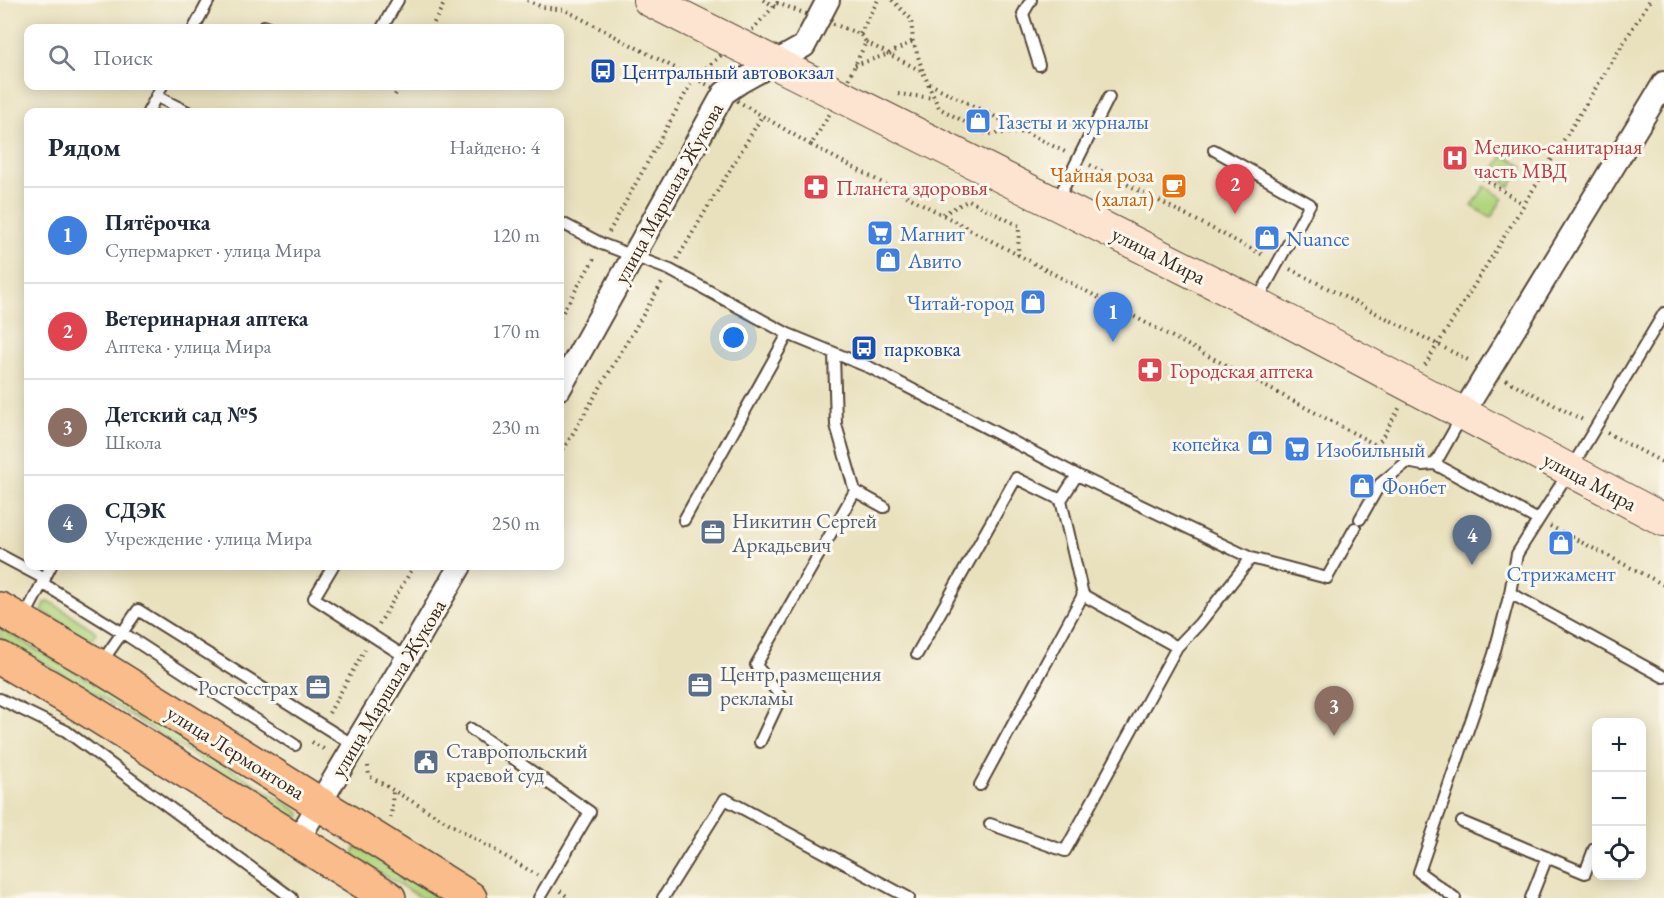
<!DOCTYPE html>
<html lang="ru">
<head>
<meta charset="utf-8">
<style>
  body { margin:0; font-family:"EB Garamond",serif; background:#f6f6f7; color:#1f2937 }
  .controls { position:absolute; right:18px; bottom:18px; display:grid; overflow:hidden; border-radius:12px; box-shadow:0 3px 15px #0003 }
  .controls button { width:54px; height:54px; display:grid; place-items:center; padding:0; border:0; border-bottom:2px solid #e0e1e3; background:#fff; color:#1f2937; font:30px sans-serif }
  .you { position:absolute; left:734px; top:338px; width:21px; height:21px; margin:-15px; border:4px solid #fff; border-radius:50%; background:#1a73e8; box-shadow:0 0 0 9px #1a73e833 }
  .badge { display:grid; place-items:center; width:39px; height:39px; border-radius:50%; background:#1a73e8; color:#fff; font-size:20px; font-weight:700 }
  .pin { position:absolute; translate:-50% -50px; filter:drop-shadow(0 2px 3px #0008) }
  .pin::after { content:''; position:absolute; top:32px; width:21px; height:18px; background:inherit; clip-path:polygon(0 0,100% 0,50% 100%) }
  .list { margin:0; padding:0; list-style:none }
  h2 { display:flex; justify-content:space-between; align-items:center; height:78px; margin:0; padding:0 24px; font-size:26px }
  h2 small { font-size:20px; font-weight:400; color:#747a83 }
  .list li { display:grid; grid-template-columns:39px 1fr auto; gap:18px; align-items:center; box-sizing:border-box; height:96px; padding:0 24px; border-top:2px solid #e0e1e3 }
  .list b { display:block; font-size:22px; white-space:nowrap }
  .list p { margin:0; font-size:20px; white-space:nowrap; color:#747a83 }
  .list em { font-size:20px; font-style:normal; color:#747a83 }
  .icon { flex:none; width:33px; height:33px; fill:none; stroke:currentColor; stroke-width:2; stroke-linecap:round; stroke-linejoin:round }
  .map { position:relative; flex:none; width:1664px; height:898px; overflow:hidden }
  .search { position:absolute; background:#fff; box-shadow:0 3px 15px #0003; left:24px; top:24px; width:540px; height:66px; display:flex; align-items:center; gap:15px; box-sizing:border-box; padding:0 21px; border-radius:12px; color:#747a83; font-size:22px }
  .panel { position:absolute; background:#fff; box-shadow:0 3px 15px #0003; left:24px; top:108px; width:540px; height:462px; border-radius:12px }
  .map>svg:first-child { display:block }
  .green { fill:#b1d47d; stroke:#767f4e; stroke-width:1.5 }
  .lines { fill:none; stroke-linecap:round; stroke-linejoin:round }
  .service-casing { stroke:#554536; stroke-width:14 }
  .minor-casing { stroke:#554536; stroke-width:26 }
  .secondary-casing { stroke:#554536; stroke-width:34 }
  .primary-casing { stroke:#554536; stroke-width:36 }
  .path { stroke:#554536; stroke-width:4; stroke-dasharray:1.5 4.5; stroke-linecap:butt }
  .service { stroke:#fff; stroke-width:10 }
  .minor { stroke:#fff; stroke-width:22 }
  .secondary { stroke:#fde4d0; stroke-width:32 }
  .primary { stroke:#f9bc8a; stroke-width:33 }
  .labels { text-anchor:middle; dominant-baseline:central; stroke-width:6; stroke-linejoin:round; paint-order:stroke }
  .transit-label { font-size:21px; fill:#164399; stroke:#fbf7ec; text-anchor:start }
  .shop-label { font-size:21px; fill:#366cbe; stroke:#fbf7ec; text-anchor:start }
  .health-label { font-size:21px; fill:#be3a42; stroke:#fbf7ec; text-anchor:start }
  .food-label { font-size:21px; fill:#c56008; stroke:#fbf7ec; text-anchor:end }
  .street-label { font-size:21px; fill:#3b2a1e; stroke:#fbf7ec }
  .service-label { font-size:21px; fill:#4e5e75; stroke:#fbf7ec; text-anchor:start }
</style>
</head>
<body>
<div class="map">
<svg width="1664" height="898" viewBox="0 0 1664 898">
  <rect width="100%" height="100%" fill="#fbf7ec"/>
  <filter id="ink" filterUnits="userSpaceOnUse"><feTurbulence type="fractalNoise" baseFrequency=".0167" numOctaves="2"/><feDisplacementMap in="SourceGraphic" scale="12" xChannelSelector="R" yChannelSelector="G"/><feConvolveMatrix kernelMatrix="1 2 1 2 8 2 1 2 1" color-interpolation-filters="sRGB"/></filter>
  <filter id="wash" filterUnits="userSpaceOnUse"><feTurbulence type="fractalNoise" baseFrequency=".008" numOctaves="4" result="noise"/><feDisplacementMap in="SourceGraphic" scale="24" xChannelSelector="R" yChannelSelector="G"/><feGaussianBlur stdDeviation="1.35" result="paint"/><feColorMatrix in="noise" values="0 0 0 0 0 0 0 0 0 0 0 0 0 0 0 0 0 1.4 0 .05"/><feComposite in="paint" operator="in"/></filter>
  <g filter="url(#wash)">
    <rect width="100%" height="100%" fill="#e9e1be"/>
    <!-- green -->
    <path class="green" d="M1504,154L1523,166L1510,187L1491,175Z
      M1485,186L1503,198L1491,218L1472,206Z
      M49,601L94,630L96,633L92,639L88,640L42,611L45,603Z
      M0,628L90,681L298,811L300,814L298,819L292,818L86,688L0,638Z
      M358,847L440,898H421L353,856L355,848Z"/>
  </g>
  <g filter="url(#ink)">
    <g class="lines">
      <!-- service casing -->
      <g class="service-casing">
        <path id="service" d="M1031,0L1023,14L1039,65
          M264,26L269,28
          M194,28L209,0
          M382,28L398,0
          M156,96L188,112
          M148,112L162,86
          M1214,150L1310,204L1257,301
          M1056,203L1109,97
          M560,222L602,244L670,270L788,334L871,368L1077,475L1061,500L1083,595L1177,647L1199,624L1251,558
          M1664,313L1570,470L1517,554L1510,593L1664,677
          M1435,464L1538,520
          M1077,475L1251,558L1327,578L1355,528
          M855,491L884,507
          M1360,519L1380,484L1407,462L1422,465L1435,464L1462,416
          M684,520L788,334
          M0,555L45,579
          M333,566L314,598L407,658
          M42,583L123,633L295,745
          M24,618L51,566
          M917,654L1016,478L1061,500
          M101,663L138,610L355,746
          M0,699L66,731L292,898
          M471,729L590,812L539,898
          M760,742L781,697L756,665L855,491L836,425L834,353
          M980,785L1083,595
          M1462,822L1585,873L1594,849
          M990,824L1065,851L1177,647
          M663,898L725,799L909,898
          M1455,898L1419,872L1494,654L1510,593
          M1531,898L1547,857"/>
      </g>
      <!-- minor casing -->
      <g class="minor-casing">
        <path id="minor" d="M560,388L724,93L740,82L804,46L828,0
          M1463,413L1664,83
          M297,841L407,658L460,566"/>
      </g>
      <!-- secondary casing -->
      <g class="secondary-casing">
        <path id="secondary" d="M649,0L1256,304L1664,520"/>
      </g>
      <!-- primary casing -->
      <g class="primary-casing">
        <path id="primary" d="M0,609L99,666L470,898
          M0,658L77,703L389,898"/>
      </g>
      <!-- path -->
      <path class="path" d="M527,0L542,7L565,10L694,78L609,232
        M763,0L776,7
        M892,0L911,19L913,41L923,72
        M777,3L860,34L866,42L841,95L811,145L724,93L694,78L754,28Z
        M431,28L446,0
        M860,34L878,0
        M866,42L923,72L928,83L1065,152
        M855,65L889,54L913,41
        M928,84L939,108L987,134L1024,132
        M898,94L934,98
        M395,95L400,86
        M811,145L1393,454
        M1090,165L1265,256
        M1483,178L1523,204
        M943,214L969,200L1019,226L1018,255
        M677,259L762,116
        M1290,269L1470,361
        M560,317L595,257
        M1425,365L1650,0
        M1506,380L1585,421
        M1607,433L1664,463
        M1377,446L1400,407
        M560,455L662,283
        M1550,526L1664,585
        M379,624L414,566
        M329,713L365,649
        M312,742L327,751
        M368,766L369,776L537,875
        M391,818L393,791
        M560,891L569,898"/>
      <!-- service -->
      <use href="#service" class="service"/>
      <!-- minor -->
      <use href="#minor" class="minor"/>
      <!-- secondary -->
      <use href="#secondary" class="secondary"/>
      <!-- primary -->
      <use href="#primary" class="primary"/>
    </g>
  </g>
  <!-- icons -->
  <defs>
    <g id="bus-square" transform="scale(1.35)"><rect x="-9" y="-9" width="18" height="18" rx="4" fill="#1a4fb4" stroke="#fbf7ec"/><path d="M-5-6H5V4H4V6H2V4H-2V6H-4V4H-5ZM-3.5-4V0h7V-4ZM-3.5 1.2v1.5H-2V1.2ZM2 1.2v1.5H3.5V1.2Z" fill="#fff"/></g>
    <g id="shop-square" transform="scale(1.35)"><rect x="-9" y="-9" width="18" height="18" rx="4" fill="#3f7fe0" stroke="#fbf7ec"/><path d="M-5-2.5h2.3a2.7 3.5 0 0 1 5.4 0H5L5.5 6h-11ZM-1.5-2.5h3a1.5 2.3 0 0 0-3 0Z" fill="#fff"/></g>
    <g id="hospital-square" transform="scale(1.35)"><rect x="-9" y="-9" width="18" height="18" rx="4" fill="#e0444e" stroke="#fbf7ec"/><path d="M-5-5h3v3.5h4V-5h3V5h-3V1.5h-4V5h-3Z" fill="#fff"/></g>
    <g id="cafe-square" transform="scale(1.35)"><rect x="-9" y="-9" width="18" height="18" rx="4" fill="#e8710a" stroke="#fbf7ec"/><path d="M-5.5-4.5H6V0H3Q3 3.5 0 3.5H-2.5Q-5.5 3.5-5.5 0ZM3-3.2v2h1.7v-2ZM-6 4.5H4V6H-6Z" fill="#fff"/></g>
    <g id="pharmacy-square" transform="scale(1.35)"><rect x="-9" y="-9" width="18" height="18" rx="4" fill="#e0444e" stroke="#fbf7ec"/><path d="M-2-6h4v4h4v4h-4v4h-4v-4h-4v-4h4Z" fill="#fff"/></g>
    <g id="supermarket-square" transform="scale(1.35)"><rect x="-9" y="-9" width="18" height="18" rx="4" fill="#3f7fe0" stroke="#fbf7ec"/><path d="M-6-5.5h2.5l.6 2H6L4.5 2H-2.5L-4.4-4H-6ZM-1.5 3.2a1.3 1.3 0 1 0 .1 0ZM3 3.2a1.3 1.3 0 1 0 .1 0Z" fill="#fff"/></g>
    <g id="office-square" transform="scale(1.35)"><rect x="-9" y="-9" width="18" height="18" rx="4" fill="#5c6f8a" stroke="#fbf7ec"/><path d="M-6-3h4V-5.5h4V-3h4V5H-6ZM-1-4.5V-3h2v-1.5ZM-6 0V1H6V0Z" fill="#fff"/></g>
    <g id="civic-square" transform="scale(1.35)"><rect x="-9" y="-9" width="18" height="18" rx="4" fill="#5c6f8a" stroke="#fbf7ec"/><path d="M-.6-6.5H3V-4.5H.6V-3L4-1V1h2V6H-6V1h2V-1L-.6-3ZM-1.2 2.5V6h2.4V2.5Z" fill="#fff"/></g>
  </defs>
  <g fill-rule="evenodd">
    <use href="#bus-square" x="603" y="71"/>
    <use href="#shop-square" x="978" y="121"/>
    <use href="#hospital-square" x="1455" y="158"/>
    <use href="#cafe-square" x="1174" y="186"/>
    <use href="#pharmacy-square" x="816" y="187"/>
    <use href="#supermarket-square" x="880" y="233"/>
    <use href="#shop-square" x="1267" y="238"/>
    <use href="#shop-square" x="888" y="260"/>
    <use href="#shop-square" x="1033" y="302"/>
    <use href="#bus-square" x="864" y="348"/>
    <use href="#pharmacy-square" x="1150" y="370"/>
    <use href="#shop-square" x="1260" y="443"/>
    <use href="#supermarket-square" x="1297" y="449"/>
    <use href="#shop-square" x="1362" y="486"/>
    <use href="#office-square" x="713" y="532"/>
    <use href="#shop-square" x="1561" y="543"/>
    <use href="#office-square" x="700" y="685"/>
    <use href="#office-square" x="318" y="687"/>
    <use href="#civic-square" x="426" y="762"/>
  </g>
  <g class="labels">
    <!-- transit labels -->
    <g class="transit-label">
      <text x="622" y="71">Центральный автовокзал</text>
      <text x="884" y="348">парковка</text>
    </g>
    <!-- shop labels -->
    <g class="shop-label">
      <text x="998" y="121">Газеты и журналы</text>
      <text x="900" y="233">Магнит</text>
      <text x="1286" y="238">Nuance</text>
      <text x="908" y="260">Авито</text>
      <text x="1014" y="302" text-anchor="end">Читай-город</text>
      <text x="1240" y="443" text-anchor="end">копейка</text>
      <text x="1316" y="449">Изобильный</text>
      <text x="1382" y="486">Фонбет</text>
      <text x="1561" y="573" text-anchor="middle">Стрижамент</text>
    </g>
    <!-- health labels -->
    <g class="health-label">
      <text x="1474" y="146">Медико-санитарная<tspan x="1474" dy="24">часть МВД</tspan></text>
      <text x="836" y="187">Планета здоровья</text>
      <text x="1170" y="370">Городская аптека</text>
    </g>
    <!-- food labels -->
    <g class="food-label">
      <text x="1154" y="174">Чайная роза<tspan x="1154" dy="24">(халал)</tspan></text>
    </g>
    <!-- street labels -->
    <g class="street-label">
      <text transform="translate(668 193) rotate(-61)">улица Маршала Жукова</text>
      <text transform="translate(1159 255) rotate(27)">улица Мира</text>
      <text transform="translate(1590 481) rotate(28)">улица Мира</text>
      <text transform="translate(388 688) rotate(-59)">улица Маршала Жукова</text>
      <text transform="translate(236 752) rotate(32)">улица Лермонтова</text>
    </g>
    <!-- service labels -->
    <g class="service-label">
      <text x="732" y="520">Никитин Сергей<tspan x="732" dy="24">Аркадьевич</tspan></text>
      <text x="720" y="673">Центр размещения<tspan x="720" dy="24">рекламы</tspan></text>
      <text x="298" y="687" text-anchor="end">Росгосстрах</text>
      <text x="446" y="750">Ставропольский<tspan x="446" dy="24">краевой суд</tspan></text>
    </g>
  </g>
</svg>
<div class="controls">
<button>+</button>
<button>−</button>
<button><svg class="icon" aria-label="locate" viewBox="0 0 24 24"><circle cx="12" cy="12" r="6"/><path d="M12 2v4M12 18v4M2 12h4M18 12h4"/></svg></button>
</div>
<div class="you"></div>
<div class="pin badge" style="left:1113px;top:342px;background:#3f7fe0">1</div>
<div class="pin badge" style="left:1235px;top:214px;background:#e0444e">2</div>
<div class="pin badge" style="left:1334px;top:736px;background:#8d6e63">3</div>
<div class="pin badge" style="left:1472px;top:565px;background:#5c6f8a">4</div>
<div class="search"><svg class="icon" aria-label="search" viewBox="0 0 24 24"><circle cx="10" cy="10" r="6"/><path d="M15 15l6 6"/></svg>Поиск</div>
<section class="panel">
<h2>Рядом<small>Найдено: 4</small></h2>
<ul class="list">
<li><span class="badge" style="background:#3f7fe0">1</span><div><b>Пятёрочка</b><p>Супермаркет · улица Мира</p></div><em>120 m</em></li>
<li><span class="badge" style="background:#e0444e">2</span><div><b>Ветеринарная аптека</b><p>Аптека · улица Мира</p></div><em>170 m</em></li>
<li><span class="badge" style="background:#8d6e63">3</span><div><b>Детский сад №5</b><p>Школа</p></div><em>230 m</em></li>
<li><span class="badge" style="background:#5c6f8a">4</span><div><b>СДЭК</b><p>Учреждение · улица Мира</p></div><em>250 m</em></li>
</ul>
</section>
</div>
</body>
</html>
